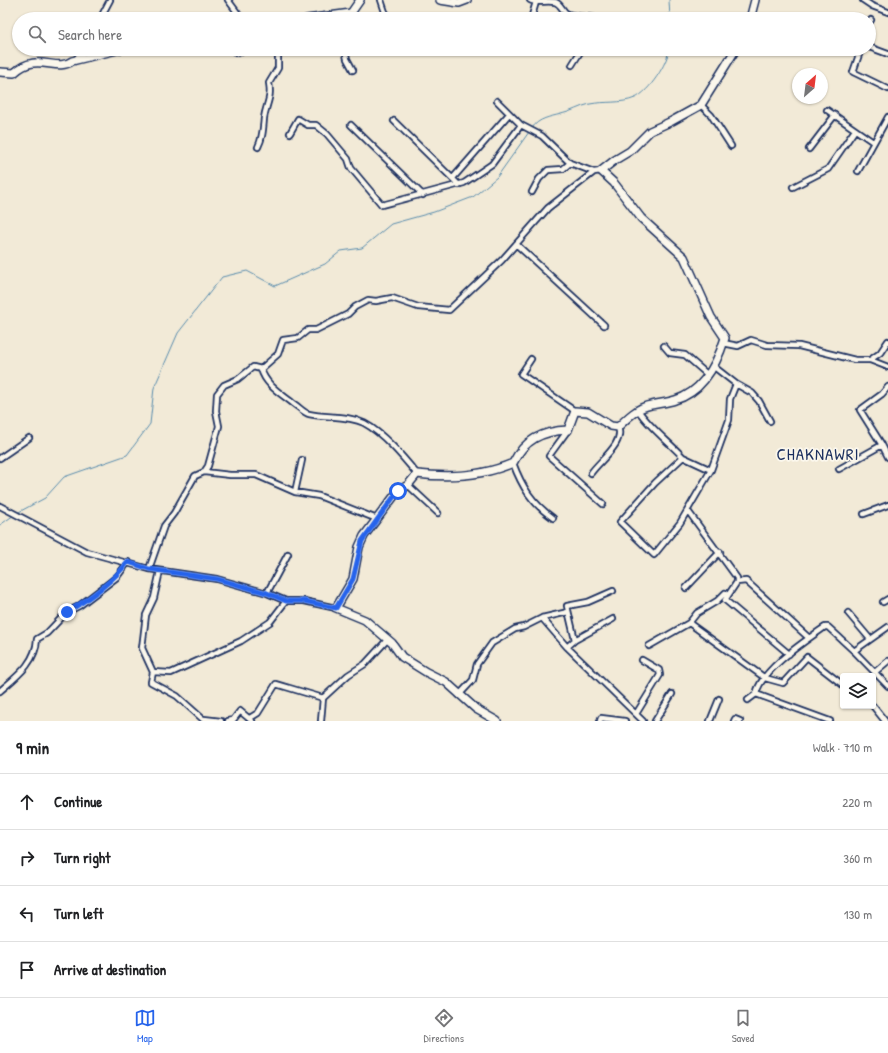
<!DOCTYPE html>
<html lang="en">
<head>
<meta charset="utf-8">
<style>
  body { margin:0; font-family:"Patrick Hand",sans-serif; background:#f6f6f6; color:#202124 }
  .controls { position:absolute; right:12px; bottom:12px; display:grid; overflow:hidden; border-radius:4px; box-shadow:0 1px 3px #0004 }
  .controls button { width:36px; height:36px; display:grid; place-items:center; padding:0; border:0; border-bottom:1px solid #e0e0e0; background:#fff; color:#202124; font:20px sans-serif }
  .compass { position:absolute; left:792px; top:68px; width:36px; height:36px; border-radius:50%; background:#fff; box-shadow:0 1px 3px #0004; rotate:28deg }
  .stop { position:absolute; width:12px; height:12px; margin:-9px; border:3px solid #2563eb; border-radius:50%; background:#fff }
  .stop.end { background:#2563eb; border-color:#fff; box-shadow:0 1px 4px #0008 }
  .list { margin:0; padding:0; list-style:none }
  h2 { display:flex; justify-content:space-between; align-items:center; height:52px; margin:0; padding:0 16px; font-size:17px }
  h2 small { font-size:13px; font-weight:400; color:#757577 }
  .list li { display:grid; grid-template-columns:26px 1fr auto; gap:12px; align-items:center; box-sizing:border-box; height:56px; padding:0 16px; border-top:1px solid #e0e0e0 }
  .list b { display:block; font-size:15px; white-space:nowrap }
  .list em { font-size:13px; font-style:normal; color:#757577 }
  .icon { flex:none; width:22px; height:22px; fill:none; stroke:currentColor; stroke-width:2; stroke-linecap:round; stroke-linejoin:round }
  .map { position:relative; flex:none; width:888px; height:721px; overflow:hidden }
  .search { position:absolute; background:#fff; box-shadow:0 1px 3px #0004; left:12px; right:12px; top:12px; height:44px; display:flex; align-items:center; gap:10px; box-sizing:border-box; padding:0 14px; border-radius:22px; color:#757577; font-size:15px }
  .sheet { height:276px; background:#fff }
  nav { display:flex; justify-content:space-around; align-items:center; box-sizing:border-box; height:56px; border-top:1px solid #e0e0e0; background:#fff; font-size:11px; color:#757577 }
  nav a { display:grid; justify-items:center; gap:2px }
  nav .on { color:#2563eb }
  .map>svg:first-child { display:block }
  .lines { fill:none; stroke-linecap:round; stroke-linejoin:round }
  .stream { stroke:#588bad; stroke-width:1 }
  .street-casing { stroke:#1b2f5e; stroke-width:8 }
  .secondary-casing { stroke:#1b2f5e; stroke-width:10 }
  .street { stroke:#fbf7ec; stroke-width:4.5 }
  .secondary { stroke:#fbf7ec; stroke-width:7 }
  .route { stroke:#2563eb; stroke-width:5 }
  .labels { text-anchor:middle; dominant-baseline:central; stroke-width:3.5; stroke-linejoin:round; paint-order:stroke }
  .quarter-label { font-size:17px; letter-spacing:1px; fill:#1b2f5e; stroke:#fbf7ec }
</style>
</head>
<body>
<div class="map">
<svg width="888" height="721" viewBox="0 0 888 721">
  <rect width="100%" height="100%" fill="#f2ead7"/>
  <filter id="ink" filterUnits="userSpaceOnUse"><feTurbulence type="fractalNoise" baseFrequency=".025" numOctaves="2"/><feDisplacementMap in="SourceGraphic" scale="8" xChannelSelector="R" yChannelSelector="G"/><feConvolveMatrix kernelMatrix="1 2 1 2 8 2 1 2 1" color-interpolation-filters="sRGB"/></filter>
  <g filter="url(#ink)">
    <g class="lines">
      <!-- stream -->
      <path class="stream" d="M669,0L670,19
        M532,128C539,118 550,117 561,114C571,112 580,106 590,104C605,101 621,104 635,98C649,92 668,63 669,49
        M17,513L45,498L64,477L127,455L150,424L154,388L178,333L222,277L247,271L275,286L325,264L341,251L362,248L391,224L434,212L473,197L497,177L529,132
        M0,525L14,515"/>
      <!-- street casing -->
      <g class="street-casing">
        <path id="street" d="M228,0L242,19
          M381,0L385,12L391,19
          M530,0C537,4 546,0 555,2C561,4 562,10 566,13C575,18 591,16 601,19
          M863,0L872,6L888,12
          M100,19L110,0
          M531,19L536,2
          M869,23L871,20
          M869,47L888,54
          M345,49L347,59L353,70
          M861,49L853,72L888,89
          M75,61L83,49
          M572,65L582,49
          M497,101L521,125L542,136L570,163L594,172
          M701,105L711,115L731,146
          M827,110L873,142
          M394,121L459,185
          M351,125L423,195
          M290,133L298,119L308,125H316L327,134L348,159L351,168L382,205L464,183L492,164L521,125
          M258,147C263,137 263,129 264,118C266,104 272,98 269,83L278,68V55L280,49
          M809,149L835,115
          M858,171L888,117
          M453,178L509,114
          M793,187L828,169L855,130
          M532,192L539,179L548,170L563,169L570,163
          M516,244L604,325
          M723,343L738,346L751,340L767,345L799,346L855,360H870L888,367
          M664,346L670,353L685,355L708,375
          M531,359L521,374L575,411
          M870,360L880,353L888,341
          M713,366L736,384L752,393L759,401L770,421
          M261,369C266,386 282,394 294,404C299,407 304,413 309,414C327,418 347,415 364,423C383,433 403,457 417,474
          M638,410C650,428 668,441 683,457L655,483L620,522L654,555L680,523L711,470L729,420L730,399L736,384
          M568,430L549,456L603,504
          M882,445L888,457
          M683,457L711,470
          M0,458L29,438
          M513,463C522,487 532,503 553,518
          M839,469L882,445L860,410L882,394L888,387
          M204,472L230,475H256L295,492L319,496L377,519
          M591,473C600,460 625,443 618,427
          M408,485L438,513
          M295,492L302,460
          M0,506L87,552L149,569L217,579L267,593L286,601H304L336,608
          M688,511L737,578V582L725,600L789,654
          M864,514L888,505
          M149,569L164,526L174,513L195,476L204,472L208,466L219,426L216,411L217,394L224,385L238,379L253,367L261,369L278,354L283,340L298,338L308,330H316L348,314L355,307L368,300L376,301L392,298L418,307L449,310L502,260L548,208L594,172L601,171
          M737,582L746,581L809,638
          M686,588L720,552
          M267,593L288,554
          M883,602L888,599
          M848,613L870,639
          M542,618L567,647L575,640L567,606L588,602L613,591
          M689,623L765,678L783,683L807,657L843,685
          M888,627L854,651L888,686
          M575,640L613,619
          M649,646L689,623L697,613L717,601L725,593
          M567,647L643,721
          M153,672L142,648L146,615L154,598L160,571
          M875,672L888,661
          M0,691C16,677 36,663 37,639L47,633L67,612L79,606L117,577L128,562
          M756,694L830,721
          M459,695L473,680L477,664L492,643L515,629L524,627L542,618L568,612
          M748,700L756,694C761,670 805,641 825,627H828L854,651
          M873,706L885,721
          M636,714L660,675L659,670L642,660
          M250,718L258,713L276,684L323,698
          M204,719L221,721
          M205,721L177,696L151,682L153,672L171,673L241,641L270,622L286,601
          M228,721L233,720L240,711L252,721
          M321,721L323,698L348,675L365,664L388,639
          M600,721L601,718L625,721
          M655,721L672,694
          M710,721L719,699
          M734,721L735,719L740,721"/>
      </g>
      <!-- secondary casing -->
      <g class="secondary-casing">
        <path id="secondary" d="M440,0L459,3L467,0
          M183,19H207
          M307,19L351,13L360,0
          M750,19L755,0
          M233,49L238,52L242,49
          M0,72L14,73C37,51 56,73 72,61L121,49
          M497,721L476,709L446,682L426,672L402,657L392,643L365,620L336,608L353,579L359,547L364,536L398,491L408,485L417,474C450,478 483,476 513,463C524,440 542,431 568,430L575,411L588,412L611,426L618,427C627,418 638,407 651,405C659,403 667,403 675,400C703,392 717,364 725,338L711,317L684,257L641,218L614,183L601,171L615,160L630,151L650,131L672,121L701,105L736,49"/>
      </g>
      <!-- street -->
      <use href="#street" class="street"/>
      <!-- secondary -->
      <use href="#secondary" class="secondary"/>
    </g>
  </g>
  <g class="lines" filter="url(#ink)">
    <!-- route -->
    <path class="route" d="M67,612C89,599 112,582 128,562L149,569L217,579L267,593L286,601H304L336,608L353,579L362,541L398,491"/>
  </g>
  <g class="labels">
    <!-- quarter labels -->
    <g class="quarter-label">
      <text x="818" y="453">CHAKNAWRI</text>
    </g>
  </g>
</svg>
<div class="controls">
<button><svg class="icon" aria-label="layers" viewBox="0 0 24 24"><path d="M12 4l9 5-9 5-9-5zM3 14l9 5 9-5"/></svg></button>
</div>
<svg class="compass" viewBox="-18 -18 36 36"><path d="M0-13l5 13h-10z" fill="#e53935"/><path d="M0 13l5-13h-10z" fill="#757577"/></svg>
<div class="stop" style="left:398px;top:491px"></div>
<div class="stop end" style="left:67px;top:612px"></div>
<div class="search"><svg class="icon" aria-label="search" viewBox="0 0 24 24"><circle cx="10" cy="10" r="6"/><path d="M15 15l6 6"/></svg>Search here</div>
</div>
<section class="sheet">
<h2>9 min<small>Walk · 710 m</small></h2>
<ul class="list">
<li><svg class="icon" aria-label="ahead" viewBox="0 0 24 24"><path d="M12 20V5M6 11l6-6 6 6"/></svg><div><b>Continue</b></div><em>220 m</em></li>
<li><svg class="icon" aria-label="right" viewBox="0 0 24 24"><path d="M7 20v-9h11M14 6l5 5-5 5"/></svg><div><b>Turn right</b></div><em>360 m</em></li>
<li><svg class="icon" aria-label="left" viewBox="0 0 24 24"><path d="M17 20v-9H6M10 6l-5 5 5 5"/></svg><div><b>Turn left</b></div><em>130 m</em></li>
<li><svg class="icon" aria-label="arrive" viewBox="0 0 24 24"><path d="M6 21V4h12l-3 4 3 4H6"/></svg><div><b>Arrive at destination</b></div></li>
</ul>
</section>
<nav>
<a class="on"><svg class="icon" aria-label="map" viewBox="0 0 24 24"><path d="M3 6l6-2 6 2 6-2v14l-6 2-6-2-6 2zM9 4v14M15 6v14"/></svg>Map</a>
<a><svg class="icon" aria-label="directions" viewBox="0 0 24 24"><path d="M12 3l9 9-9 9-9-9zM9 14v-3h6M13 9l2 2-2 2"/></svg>Directions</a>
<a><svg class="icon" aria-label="saved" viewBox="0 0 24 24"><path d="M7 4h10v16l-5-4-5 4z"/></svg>Saved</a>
</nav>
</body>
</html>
